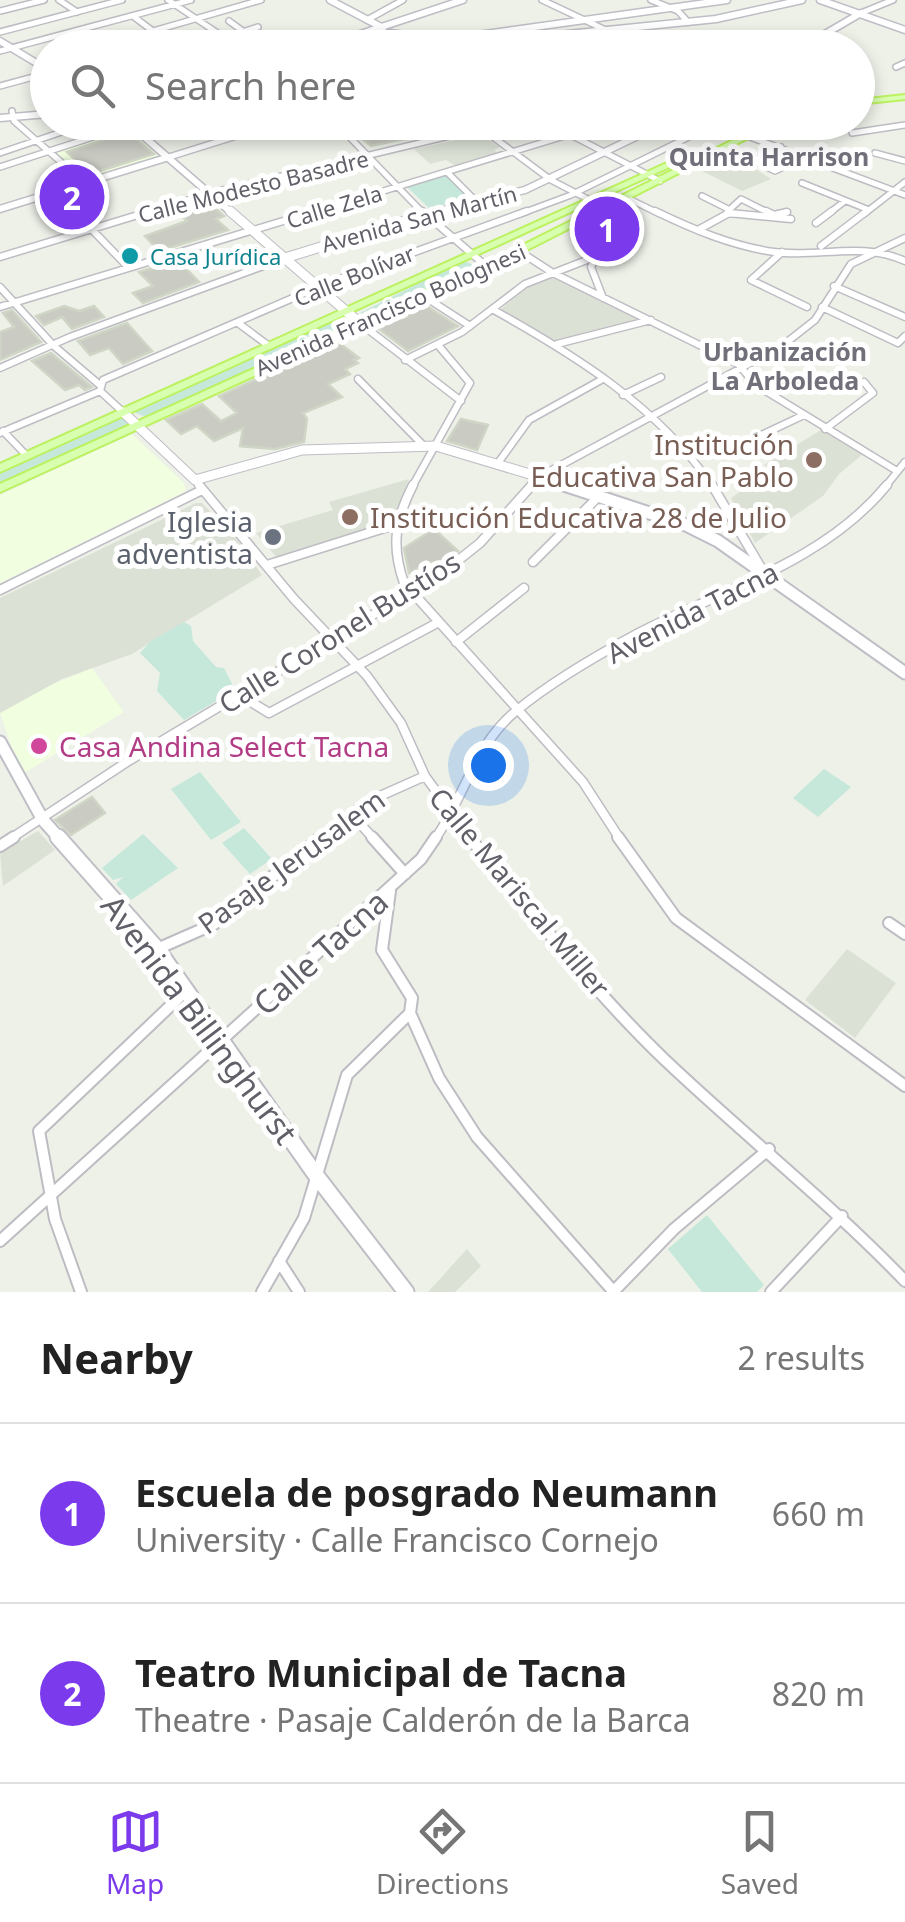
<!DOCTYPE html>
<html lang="en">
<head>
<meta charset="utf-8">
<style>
  body { margin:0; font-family:"Noto Sans",sans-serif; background:#f2f2f2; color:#222 }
  .you { position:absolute; left:488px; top:765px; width:35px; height:35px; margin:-25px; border:8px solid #fff; border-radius:50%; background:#1a73e8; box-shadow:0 0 0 15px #1a73e833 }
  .badge { display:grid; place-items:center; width:65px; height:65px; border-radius:50%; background:#7c3aed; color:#fff; font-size:32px; font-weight:700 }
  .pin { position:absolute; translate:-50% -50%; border:5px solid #fff; box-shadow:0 2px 10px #0006 }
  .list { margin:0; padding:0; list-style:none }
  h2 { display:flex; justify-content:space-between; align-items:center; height:130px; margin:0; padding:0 40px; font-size:42px }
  h2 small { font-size:32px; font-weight:400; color:#767676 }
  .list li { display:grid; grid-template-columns:65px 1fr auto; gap:30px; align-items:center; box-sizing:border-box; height:180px; padding:0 40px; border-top:2px solid #e0e0e0 }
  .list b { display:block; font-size:38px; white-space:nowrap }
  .list p { margin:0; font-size:32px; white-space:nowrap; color:#767676 }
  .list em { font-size:32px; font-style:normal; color:#767676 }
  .icon { flex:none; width:55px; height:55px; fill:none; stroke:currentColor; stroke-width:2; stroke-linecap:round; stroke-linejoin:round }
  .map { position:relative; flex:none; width:905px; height:1292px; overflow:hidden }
  .search { position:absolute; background:#fff; box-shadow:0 5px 15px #0003; left:30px; right:30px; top:30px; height:110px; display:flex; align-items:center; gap:25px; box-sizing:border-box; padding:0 35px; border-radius:55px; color:#767676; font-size:38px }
  .sheet { height:490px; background:#fff }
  nav { display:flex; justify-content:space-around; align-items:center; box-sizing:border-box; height:140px; border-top:2px solid #e0e0e0; background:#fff; font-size:28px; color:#767676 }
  nav a { display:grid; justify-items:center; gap:5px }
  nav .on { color:#7c3aed }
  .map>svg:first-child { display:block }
  .commercial { fill:#f1fee0 }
  .education { fill:#dce1d6 }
  .green { fill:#c5e8db }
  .building { fill:#caccc4; stroke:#d0d6c6; stroke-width:2.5 }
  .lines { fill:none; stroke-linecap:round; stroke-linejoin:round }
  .street-far3-casing { stroke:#bebcc3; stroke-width:8 }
  .street-far2-casing { stroke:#bebcc3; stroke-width:9 }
  .street-far1-casing { stroke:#bebcc3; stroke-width:11 }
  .street-casing { stroke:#bebcc3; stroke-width:14 }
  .secondary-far3-casing { stroke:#bfbdc5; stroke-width:9 }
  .secondary-far2-casing { stroke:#bfbdc5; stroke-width:11 }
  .secondary-far1-casing { stroke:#bfbdc5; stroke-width:15 }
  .secondary-casing { stroke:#bfbdc5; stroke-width:19 }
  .primary-casing { stroke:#bcf160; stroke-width:4 }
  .street-far3 { stroke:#fff; stroke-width:5 }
  .street-far2 { stroke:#fff; stroke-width:6 }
  .street-far1 { stroke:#fff; stroke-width:8 }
  .street { stroke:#fff; stroke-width:10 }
  .secondary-far3 { stroke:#fff; stroke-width:6 }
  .secondary-far2 { stroke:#fff; stroke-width:9 }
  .secondary-far1 { stroke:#fff; stroke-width:11 }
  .secondary { stroke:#fff; stroke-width:15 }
  .primary { fill:#d8feaf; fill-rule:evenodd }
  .culture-dot { fill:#0f9aa8; stroke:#fff; stroke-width:4 }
  .education-dot { fill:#8d6e63; stroke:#fff; stroke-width:4 }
  .worship-dot { fill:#6b7280; stroke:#fff; stroke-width:4 }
  .hotel-dot { fill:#d1479c; stroke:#fff; stroke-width:4 }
  .labels { text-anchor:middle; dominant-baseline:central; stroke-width:10; stroke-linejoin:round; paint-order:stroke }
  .far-street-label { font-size:22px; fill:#615f68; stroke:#fff }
  .far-culture-label { font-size:22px; fill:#0d838f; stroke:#fff; text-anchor:start }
  .far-neighbourhood-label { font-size:25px; font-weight:bold; fill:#71707a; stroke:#fff }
  .education-label { font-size:28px; fill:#785e54; stroke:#fff; text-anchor:end }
  .worship-label { font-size:28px; fill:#5b616d; stroke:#fff; text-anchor:end }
  .street-label { font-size:28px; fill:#615f68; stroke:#fff }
  .hotel-label { font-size:28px; fill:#b23c85; stroke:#fff; text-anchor:start }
  .near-street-label { font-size:32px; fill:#615f68; stroke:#fff }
</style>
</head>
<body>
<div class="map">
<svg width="905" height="1292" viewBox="0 0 905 1292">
  <rect width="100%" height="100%" fill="#edf1e8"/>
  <!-- commercial -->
  <path class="commercial" d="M130,125L169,157L85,183L51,153Z
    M132,434L184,483L186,491L0,583V495Z
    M92,668L124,712L21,775L0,713L41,689Z"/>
  <!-- education -->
  <path class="education" d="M480,135L500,147L494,150L498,154L456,166L446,160L430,164L414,149Z
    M729,148L743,155L751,166L771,179L742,191L694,167Z
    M548,278H554L640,320L556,342L500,310L524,289Z
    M821,430L863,454L839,474L823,496L755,543L731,498L771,470L764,465Z
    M409,479L395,513L380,526L278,559L256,533L333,510L329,502Z
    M196,503H202L238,541L262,575L132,654L62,679L0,713V598Z
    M38,831L55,850L3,886L0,853Z
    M847,949L896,983L855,1038L805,1000Z
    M467,1249L481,1266L455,1292H428Z"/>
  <!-- green -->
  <path class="green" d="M447,174L471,198L429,208L406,186Z
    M463,261L478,266L371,316L360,313Z
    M337,320L346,324L345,328L146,417L136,413V409Z
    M120,416L126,418L127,425L0,485V471Z
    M184,622L191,626L193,641L216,667L224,668L235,690L184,720L157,691L160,673L140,653L151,641Z
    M824,769L851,787L818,817L793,798Z
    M200,772L241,822L211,840L171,789Z
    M244,828L272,859L250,874L222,843Z
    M143,834L178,868L131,900L116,884L123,877L113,880L102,868Z
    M707,1215L764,1285L757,1292H702L668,1249Z"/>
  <!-- building -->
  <path class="building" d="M387,122H420L433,133L371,146L358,135L390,126Z
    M128,132L154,154L90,174L67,152Z
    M211,204L224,216L216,219L228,230L159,251L145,236L187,221L176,210Z
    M178,260L199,282L143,303L133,293L153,286L139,272Z
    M422,303L458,326L408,351L374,325Z
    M64,306L79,311L94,306L104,317L72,329L62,317L44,325L36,316Z
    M12,310L41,342L0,360V332L14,327L3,313Z
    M127,323L152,351L123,364L109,348L90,355L78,341Z
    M338,342L359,358L354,360L358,363L345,369L350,374L328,384L342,397L303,413L307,419L304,442L275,449L240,446L243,428L214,441L197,426L181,434L166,420L202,404L221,421L237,413L219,396Z
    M51,353L92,387L85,390L79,385L65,390L32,361Z
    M461,419L488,425L477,450L447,441Z
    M434,529L458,551L437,568L432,562L409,573L404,548Z
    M92,797L105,813L71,835L55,820Z"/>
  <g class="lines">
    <!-- street-far3 casing -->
    <g class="street-far3-casing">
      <path id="street-far3" d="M59,0L77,12
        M168,0L240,48
        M542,0L612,33L623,48
        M651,0L678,11L688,22
        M0,11L44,0
        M861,13L893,0
        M133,16L175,48
        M367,20L403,0
        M229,21L244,32
        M0,32L122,0
        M94,48L261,0
        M192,48L258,27
        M252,48L268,42
        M637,48L750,35
        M0,51L191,0
        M896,67L905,63
        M0,86L48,73
        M12,111L14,121L85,183
        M335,122L424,214
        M473,122L551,180L607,209
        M713,123L905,195
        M852,133L905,125
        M573,136L660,181
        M0,153L91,122
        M875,153L905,161
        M169,157L281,122
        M754,161L775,171L798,160
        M754,161L781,147
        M0,167L130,125
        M447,172L478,203
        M802,183L869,210
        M56,192L77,214
        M702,196L730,210
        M627,198L660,214
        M611,206L617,214
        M727,212L741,199L771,214
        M143,214L210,193L508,122
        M308,214L610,122
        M520,214L571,195L715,124
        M728,214H735
        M780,214L787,212
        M828,214L845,201
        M864,214L905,182"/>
    </g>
    <!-- street-far2 casing -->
    <g class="street-far2-casing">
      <path id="street-far2" d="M74,211L128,267
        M422,211L486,266
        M655,211C692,229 732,246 774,252C820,258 860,241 905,261
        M766,211L774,215L787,212
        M816,223L832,211
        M698,230L729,213L791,219
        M821,246L867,211
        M519,251L553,273L738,364L756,385L897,471
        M782,252L751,280L807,307
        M0,257L151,211
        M596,257L591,267L603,298
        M834,286L905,317
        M0,287L54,346L101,386
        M422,295L470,326
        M0,307L316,211
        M822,307L898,343L905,336
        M492,309C575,355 659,407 713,487
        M238,323L269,346
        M361,324L461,401
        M557,344L651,320
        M405,360L462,332L525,284L597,256L612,237L615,211
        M0,368L70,337L285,258
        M358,379L423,445
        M100,391L123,412
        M623,395L661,377
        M825,429L873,393L864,382
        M3,431L27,456
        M0,433L100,391L103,380L316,288L527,211
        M738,446L804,415
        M498,463L529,420L601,380
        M195,480L201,487
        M412,487L470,383L438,345
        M530,487L539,477L782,346L815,320L851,264L905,238
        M885,487L905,462"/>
    </g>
    <!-- street-far1 casing -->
    <g class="street-far1-casing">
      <path id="street-far1" d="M199,485L294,599L367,676L401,723L425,776L471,839
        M413,485C395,520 391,546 404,583L583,782L620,839
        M712,485L763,571
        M533,562L600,495
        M267,565L394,525
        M0,590L202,490
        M456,642L524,588
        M240,695L269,713L439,622
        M352,815L374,839
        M10,839L130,760L441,574L480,543L532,485
        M318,839L369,801L425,776
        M435,839C464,798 475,744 516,711C550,683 594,657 633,636C720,590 822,564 887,485"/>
    </g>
    <!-- street casing -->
    <g class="street-casing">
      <path id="street" d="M372,837L405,874
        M469,837C532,912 594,992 665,1060C744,1135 829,1202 905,1281
        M618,837L676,918L905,1086
        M0,846L14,837
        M390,891L382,950L412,998L410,1013L439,1078L477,1137L614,1292
        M889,923L905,934
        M157,949L214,924L321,837
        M0,1241L421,859L436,837
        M279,1261L299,1292
        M81,1292L55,1219L39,1131L187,990
        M262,1292L304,1218L347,1075L410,1013
        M613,1292L674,1229L769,1149
        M771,1292L842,1216"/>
    </g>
    <!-- secondary-far3 casing -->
    <g class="secondary-far3-casing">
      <path id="secondary-far3" d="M330,0L383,28
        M820,0L905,30
        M349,37L390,33L442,40L727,0
        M0,41L48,70
        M470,44L716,19L802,0
        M318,48L463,0
        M801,48L861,13
        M0,118L48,114
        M127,122L233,214
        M0,209L169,157
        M427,214L525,190L667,122"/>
    </g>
    <!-- secondary-far2 casing -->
    <g class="secondary-far2-casing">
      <path id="secondary-far2" d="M230,211L361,324
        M285,258L437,211
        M123,412L195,480L302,450L436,446L573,487"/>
    </g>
    <!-- secondary-far1 casing -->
    <g class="secondary-far1-casing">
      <path id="secondary-far1" d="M564,485L686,525L718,541L905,673
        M0,742L43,820L60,839"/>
    </g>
    <!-- secondary casing -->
    <g class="secondary-casing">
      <path id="secondary" d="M58,837L157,949L318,1178L406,1292"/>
    </g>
    <!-- primary casing -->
    <g class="primary-casing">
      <path id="primary" d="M905,95V99L858,104V100Z
        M769,122H780L499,264L0,492V484L493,260Z
        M678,158L685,160L0,472V464Z"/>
    </g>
    <!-- street-far3 -->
    <use href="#street-far3" class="street-far3"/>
    <!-- street-far2 -->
    <use href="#street-far2" class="street-far2"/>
    <!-- street-far1 -->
    <use href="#street-far1" class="street-far1"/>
    <!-- street -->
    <use href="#street" class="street"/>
    <!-- secondary-far3 -->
    <use href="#secondary-far3" class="secondary-far3"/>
    <!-- secondary-far2 -->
    <use href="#secondary-far2" class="secondary-far2"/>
    <!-- secondary-far1 -->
    <use href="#secondary-far1" class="secondary-far1"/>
    <!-- secondary -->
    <use href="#secondary" class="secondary"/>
    <!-- primary -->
    <use href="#primary" class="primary"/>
  </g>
  <!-- markers -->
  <circle class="culture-dot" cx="130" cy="256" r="10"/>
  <g class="education-dot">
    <circle cx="814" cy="460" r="10"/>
    <circle cx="350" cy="517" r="10"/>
  </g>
  <circle class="worship-dot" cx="273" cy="537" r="10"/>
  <circle class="hotel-dot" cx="39" cy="746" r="10"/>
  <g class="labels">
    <!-- far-street labels -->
    <g class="far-street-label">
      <text transform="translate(253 186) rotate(-14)">Calle Modesto Basadre</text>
      <text transform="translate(334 206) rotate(-17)">Calle Zela</text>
      <text transform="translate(419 218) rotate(-15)">Avenida San Martín</text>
      <text transform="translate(354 275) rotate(-22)">Calle Bolívar</text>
      <text transform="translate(390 309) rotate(-24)">Avenida Francisco Bolognesi</text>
    </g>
    <!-- far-culture labels -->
    <g class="far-culture-label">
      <text x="150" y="256">Casa Jurídica</text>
    </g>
    <!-- far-neighbourhood labels -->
    <g class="far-neighbourhood-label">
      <text x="769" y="156">Quinta Harrison</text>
      <text x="785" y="351">Urbanización<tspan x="785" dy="29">La Arboleda</tspan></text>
    </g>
    <!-- education labels -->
    <g class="education-label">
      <text x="794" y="444">Institución<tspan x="794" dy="32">Educativa San Pablo</tspan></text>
      <text x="370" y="517" text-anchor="start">Institución Educativa 28 de Julio</text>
    </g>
    <!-- worship labels -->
    <g class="worship-label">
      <text x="253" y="521">Iglesia<tspan x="253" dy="32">adventista</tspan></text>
    </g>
    <!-- street labels -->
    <g class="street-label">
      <text transform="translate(692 612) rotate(-27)">Avenida Tacna</text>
      <text transform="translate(339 632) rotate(-32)">Calle Coronel Bustíos</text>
      <text transform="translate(291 861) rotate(-36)">Pasaje Jerusalem</text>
      <text transform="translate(520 892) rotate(50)">Calle Mariscal Miller</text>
    </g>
    <!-- hotel labels -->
    <g class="hotel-label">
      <text x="59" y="746">Casa Andina Select Tacna</text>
    </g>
    <!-- near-street labels -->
    <g class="near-street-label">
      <text transform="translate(320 952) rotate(-42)">Calle Tacna</text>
      <text transform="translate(200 1019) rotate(53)">Avenida Billinghurst</text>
    </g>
  </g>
</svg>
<div class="you"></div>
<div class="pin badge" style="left:607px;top:229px">1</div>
<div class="pin badge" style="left:72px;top:197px">2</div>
<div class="search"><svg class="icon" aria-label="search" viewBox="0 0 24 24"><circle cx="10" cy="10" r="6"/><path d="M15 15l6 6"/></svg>Search here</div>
</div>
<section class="sheet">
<h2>Nearby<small>2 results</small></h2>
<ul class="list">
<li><span class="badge">1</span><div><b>Escuela de posgrado Neumann</b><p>University · Calle Francisco Cornejo</p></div><em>660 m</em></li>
<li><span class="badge">2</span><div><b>Teatro Municipal de Tacna</b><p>Theatre · Pasaje Calderón de la Barca</p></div><em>820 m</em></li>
</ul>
</section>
<nav>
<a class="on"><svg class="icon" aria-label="map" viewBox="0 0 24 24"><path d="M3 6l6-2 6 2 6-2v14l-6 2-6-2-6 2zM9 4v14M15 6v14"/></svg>Map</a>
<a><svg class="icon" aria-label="directions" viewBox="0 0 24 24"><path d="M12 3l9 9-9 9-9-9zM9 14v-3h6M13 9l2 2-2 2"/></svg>Directions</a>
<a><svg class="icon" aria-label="saved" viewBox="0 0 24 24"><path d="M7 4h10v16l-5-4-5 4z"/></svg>Saved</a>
</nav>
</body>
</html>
